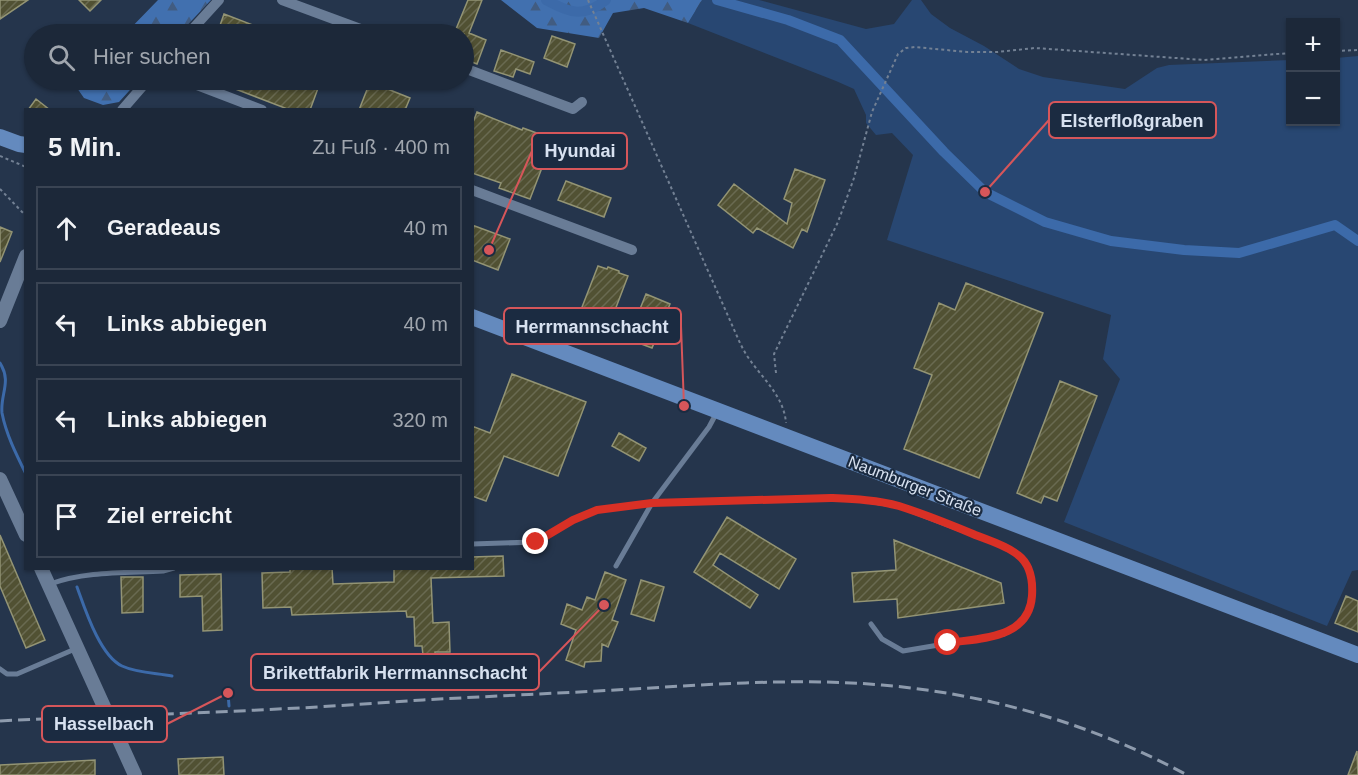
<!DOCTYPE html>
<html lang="de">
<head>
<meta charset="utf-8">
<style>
  body { margin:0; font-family:Helvetica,sans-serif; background:#293444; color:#f1f3f6 }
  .controls { position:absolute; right:18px; top:18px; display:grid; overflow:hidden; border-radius:0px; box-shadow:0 2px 4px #0004 }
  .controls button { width:54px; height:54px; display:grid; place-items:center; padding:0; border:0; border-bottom:2px solid #3a4453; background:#1c2839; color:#f1f3f6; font:30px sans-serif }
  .stop { position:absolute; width:18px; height:18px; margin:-14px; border:4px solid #d93025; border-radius:50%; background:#fff }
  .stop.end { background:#d93025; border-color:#fff; box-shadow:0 2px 6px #0008 }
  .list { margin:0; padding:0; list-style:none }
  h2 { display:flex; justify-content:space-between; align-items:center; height:78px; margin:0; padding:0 24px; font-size:26px }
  h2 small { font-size:20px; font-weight:400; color:#a0a6ae }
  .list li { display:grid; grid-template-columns:39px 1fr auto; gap:18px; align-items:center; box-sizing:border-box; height:84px; margin:0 12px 12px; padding:0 12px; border:2px solid #3a4453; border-radius:0px }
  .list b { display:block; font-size:22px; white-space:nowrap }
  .list em { font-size:20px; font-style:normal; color:#a0a6ae }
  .icon { flex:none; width:33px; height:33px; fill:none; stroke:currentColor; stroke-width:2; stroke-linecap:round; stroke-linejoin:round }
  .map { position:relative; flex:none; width:1358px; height:775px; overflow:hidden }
  .search { position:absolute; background:#1c2839; box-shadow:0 2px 4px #0004; left:24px; top:24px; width:450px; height:66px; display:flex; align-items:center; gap:15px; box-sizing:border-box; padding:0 21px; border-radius:33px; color:#a0a6ae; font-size:22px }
  .panel { position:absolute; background:#1c2839; box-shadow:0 2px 4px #0004; left:24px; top:108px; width:450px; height:462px; border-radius:0px }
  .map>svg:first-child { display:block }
  .green { fill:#284772 }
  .forest { fill:url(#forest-firs) }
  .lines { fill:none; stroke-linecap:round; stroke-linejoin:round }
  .stream { stroke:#3c6aa9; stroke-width:3 }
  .canal { stroke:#3c6aa9; stroke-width:10 }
  .building { fill:url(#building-hatch); stroke:#939474; stroke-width:1.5 }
  .path { stroke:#738194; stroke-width:2; stroke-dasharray:3 3; stroke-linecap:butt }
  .service { stroke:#697c96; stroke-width:5 }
  .minor { stroke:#697c96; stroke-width:10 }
  .secondary { stroke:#697c96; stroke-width:14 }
  .primary { stroke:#648abe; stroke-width:16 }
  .rail { stroke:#8e9bad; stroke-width:3; stroke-dasharray:12 6; stroke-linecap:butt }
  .route { stroke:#d93025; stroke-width:8 }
  .labels { text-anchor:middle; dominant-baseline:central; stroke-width:4.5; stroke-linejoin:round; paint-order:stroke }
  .street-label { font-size:16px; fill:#d7e1f0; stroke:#1b2b41 }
  .leader { fill:none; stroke:#d6565a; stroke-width:2 }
  .callout-dot { fill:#d6565a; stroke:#1b2b41; stroke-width:2 }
  .callout { fill:#1b2b41; stroke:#d6565a; stroke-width:2 }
  .callout-label { font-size:18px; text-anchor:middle; font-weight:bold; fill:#d7e1f0 }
</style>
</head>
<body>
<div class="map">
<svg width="1358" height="775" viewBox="0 0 1358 775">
  <defs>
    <pattern id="forest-firs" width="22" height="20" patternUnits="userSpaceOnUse" patternTransform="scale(1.5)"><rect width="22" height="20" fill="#4170af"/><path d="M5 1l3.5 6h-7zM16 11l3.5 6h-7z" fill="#415c81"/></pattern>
    <pattern id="building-hatch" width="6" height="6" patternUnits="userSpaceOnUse" patternTransform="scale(1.5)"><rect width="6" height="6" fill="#515133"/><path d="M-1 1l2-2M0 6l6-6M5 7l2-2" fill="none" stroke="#696a51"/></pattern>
  </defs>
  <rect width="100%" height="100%" fill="#25354c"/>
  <!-- green -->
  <path class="green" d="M702,0H759L866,29L894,24L912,0H921L931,14L950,28L984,46L1019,69L1043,77L1125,89L1157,68L1169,65L1290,60V122H1336V58L1358,56V570L1352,571L1327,626L1064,522L1120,379L1103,359L1111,315L887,240L913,155L892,133L876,135L866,123V115L854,89L836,81L688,23Z"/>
  <!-- forest -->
  <path class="forest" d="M158,0H211L179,34H125Z
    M501,0H702L688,23L644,8L613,13L599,38L537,28Z
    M84,80H139L119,102L103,105L84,98L77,88Z"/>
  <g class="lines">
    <!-- stream -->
    <path class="stream" d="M0,363C12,382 0,394 2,413C6,434 16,454 26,474
      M77,587C85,609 100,656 122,666C137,673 156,673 172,676
      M228,693L229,706"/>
    <!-- canal -->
    <path class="canal" d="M546,0C570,13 583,18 606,0
      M717,0L788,20L840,40L944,152L985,192L1045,222L1111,241L1184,250L1239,253L1335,225L1358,241"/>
  </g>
  <!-- building -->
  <path class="building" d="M0,0H28L0,19Z
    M79,0H101L90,11Z
    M468,0H482L469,33L486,40L477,64L464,59V34H454Z
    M224,14L276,34H217Z
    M552,36L575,44L567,67L544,58Z
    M501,50L534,62L530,74L516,69L513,77L494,71Z
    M212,80H321L310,110H290Z
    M370,82L410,98L405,110H359Z
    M36,99L50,110H28Z
    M477,112L522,130L523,128L553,139L530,199L499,188L501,183L472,173V125Z
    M795,169L825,180L807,232L802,229L793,248L757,228L753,233L718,205L734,184L787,224L792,203L784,199Z
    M566,181L611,198L604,217L558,200Z
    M472,225L510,239L498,270L472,260Z
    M0,227L12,232L0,262Z
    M598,266L607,269L608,267L619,271V273L628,276L607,331L597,328L596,330L585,325L586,322L577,320Z
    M966,283L1043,313L979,478L904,449L932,375L914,368L939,303L955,310Z
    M646,294L670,304L652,348L628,339Z
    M512,374L586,402L558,476L504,456L486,501L472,496V426L490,433Z
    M1060,381L1097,396L1057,501L1044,496L1041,503L1017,493Z
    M619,433L646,448L639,461L612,446Z
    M727,517L796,559L779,589L720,553L713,565L758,595L750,608L694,572Z
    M0,535L45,640L26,648L0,586Z
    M894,540L1001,583L1004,603L898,618L897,599L854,602L852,573L896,570Z
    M503,556L504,576L431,578L433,623L449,622L450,652H435V654L423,655L422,646H415L414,617H407L406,611L292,615L291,607L263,608L262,573L290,572V568H332L333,584L394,582V568H472V557Z
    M605,572L626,580L612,620L618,622L608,647L602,644L601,661L585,662L584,667L566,660L576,630L561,624L567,604L582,610L587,597L595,600Z
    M221,574L222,630L203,631L202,596L180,597V575Z
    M121,577H143V612L122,613Z
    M641,580L664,587L654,621L631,614Z
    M1346,596L1358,601V632L1335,623Z
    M1357,751L1358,775H1348Z
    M223,757L224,775H179L178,759Z
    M95,760V775H0V765Z"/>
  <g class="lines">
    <!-- path -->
    <path class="path" d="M588,0L740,343C743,349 746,355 750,360C764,380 784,397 786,423
      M1336,51L1358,50
      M0,156L26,167
      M0,189L26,216
      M776,373L774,354L838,222L854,178L872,112L898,54L906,48L915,47L967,52H997L1035,48L1204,60L1290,53"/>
    <!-- service -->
    <path class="service" d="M472,544L536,542L573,520L597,510L652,503L831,498L855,499L898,506L1000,545L1018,555L1029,567L1033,584L1032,601L1027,614L1016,627L1004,634L903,651L882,639L871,624
      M616,566L652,503L709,427L717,412
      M50,584C85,571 125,573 163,571L174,568
      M0,669L7,674H17L75,649"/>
    <!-- minor -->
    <path class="minor" d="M282,0L374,34
      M188,34L219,0
      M464,68L573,109L582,102
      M184,80L262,110
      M122,110L148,80
      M472,190L632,250"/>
    <!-- secondary -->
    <path class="secondary" d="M0,321L26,256
      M0,479L26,535
      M41,568L135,775"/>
    <!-- primary -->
    <path class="primary" d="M0,137L19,144L26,145
      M472,317L1358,655"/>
    <!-- rail -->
    <path class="rail" d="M0,721C93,716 185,714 278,709C326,707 375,703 423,700C493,696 564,693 634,689C716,684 800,678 882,685C988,694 1093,724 1187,775"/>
  </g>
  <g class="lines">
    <!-- route -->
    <path class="route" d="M536,542L573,520L597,510L652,503L831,498C853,499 878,500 899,506C924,514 949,524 973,534C987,540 1006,545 1018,555C1031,565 1033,581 1032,596C1029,639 980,638 948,643"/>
  </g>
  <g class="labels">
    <!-- street labels -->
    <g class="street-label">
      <text transform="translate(915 486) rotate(21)">Naumburger Straße</text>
    </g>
  </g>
  <!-- callouts -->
  <path class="leader" d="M985 192L1049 120M489 250L532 151M684 406L681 326M604 605L539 672M228 693L167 724"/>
  <g class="callout-dot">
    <circle cx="985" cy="192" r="6"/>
    <circle cx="489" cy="250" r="6"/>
    <circle cx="684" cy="406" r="6"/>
    <circle cx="604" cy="605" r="6"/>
    <circle cx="228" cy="693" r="6"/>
  </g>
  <g class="callout">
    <rect x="1049" y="102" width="167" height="36" rx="6"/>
    <rect x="532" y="133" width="95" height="36" rx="6"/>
    <rect x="504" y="308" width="177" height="36" rx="6"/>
    <rect x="251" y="654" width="288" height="36" rx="6"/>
    <rect x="42" y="706" width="125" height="36" rx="6"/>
  </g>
  <g class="callout-label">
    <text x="1132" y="127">Elsterfloßgraben</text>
    <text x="580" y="157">Hyundai</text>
    <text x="592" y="333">Herrmannschacht</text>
    <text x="395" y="679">Brikettfabrik Herrmannschacht</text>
    <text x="104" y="730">Hasselbach</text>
  </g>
</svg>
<div class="controls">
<button>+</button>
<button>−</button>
</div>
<div class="stop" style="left:948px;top:643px"></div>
<div class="stop end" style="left:536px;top:542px"></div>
<div class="search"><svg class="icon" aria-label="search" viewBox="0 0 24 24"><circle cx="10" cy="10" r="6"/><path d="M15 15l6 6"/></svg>Hier suchen</div>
<section class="panel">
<h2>5 Min.<small>Zu Fuß · 400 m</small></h2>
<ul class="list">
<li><svg class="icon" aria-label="ahead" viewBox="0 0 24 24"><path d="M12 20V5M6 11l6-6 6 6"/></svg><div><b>Geradeaus</b></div><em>40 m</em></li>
<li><svg class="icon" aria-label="left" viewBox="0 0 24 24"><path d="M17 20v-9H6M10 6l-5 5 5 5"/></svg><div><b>Links abbiegen</b></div><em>40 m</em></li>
<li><svg class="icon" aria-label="left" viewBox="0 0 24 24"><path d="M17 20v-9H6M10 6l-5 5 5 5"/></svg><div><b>Links abbiegen</b></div><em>320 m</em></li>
<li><svg class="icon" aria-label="arrive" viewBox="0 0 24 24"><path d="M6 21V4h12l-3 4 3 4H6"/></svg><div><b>Ziel erreicht</b></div></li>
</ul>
</section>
</div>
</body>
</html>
